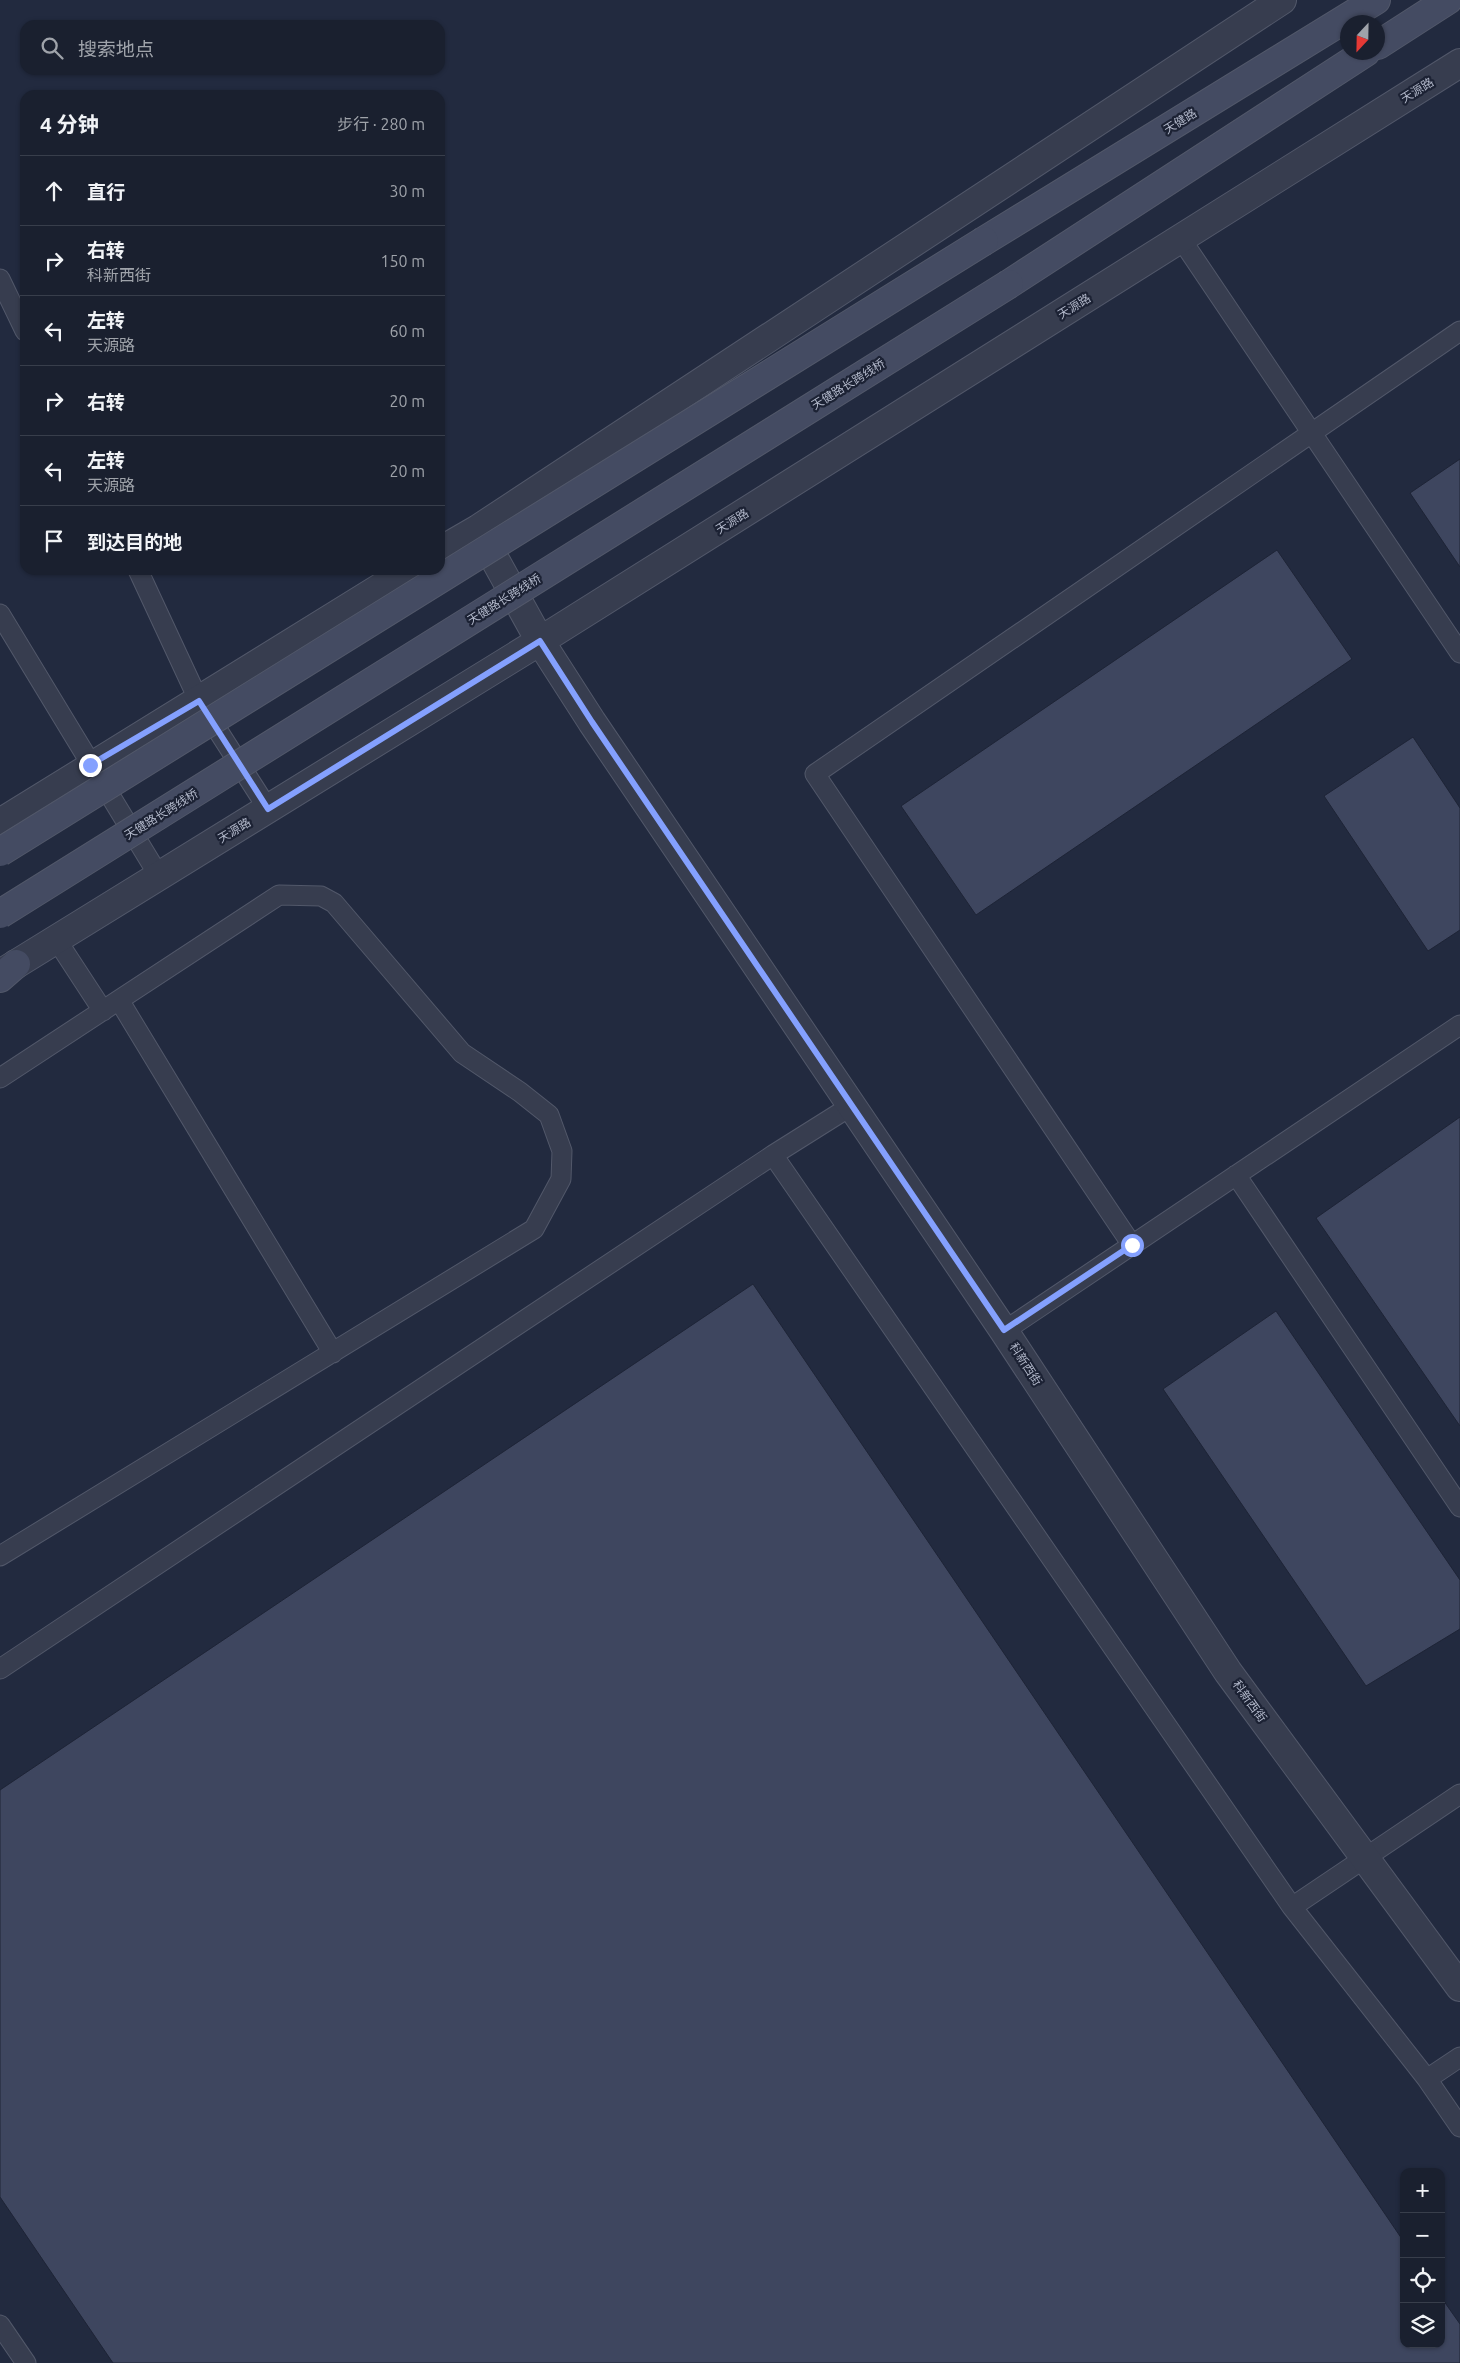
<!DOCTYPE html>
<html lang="zh">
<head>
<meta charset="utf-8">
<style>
  body { margin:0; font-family:Ubuntu,"Noto Sans SC",sans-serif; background:#272d3b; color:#f1f3f6 }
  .controls { position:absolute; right:15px; bottom:15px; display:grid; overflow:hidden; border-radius:10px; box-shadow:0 1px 4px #0004 }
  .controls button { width:45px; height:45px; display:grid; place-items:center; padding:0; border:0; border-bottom:1px solid #383e4b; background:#1a202f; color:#f1f3f6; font:25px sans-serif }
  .compass { position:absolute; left:1340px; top:15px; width:45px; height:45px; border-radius:50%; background:#1a202f; box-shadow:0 1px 4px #0004; rotate:202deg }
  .stop { position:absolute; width:15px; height:15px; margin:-11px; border:4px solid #84a0fe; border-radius:50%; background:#fff }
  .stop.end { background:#84a0fe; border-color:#fff; box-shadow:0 1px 5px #0008 }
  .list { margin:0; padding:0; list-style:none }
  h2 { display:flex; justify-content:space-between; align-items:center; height:65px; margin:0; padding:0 20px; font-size:21px }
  h2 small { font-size:16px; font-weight:400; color:#9fa3aa }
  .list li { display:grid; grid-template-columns:32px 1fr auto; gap:15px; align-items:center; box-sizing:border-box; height:70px; padding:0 20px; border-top:1px solid #383e4b }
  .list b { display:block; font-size:19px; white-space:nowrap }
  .list p { margin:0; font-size:16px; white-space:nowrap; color:#9fa3aa }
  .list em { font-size:16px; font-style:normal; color:#9fa3aa }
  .icon { flex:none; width:28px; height:28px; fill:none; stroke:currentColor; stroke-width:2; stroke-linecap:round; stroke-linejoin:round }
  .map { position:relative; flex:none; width:1460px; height:2363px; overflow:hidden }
  .search { position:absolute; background:#1a202f; box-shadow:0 1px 4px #0004; left:20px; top:20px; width:425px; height:55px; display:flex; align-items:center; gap:12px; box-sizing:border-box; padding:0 18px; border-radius:15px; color:#9fa3aa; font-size:19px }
  .panel { position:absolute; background:#1a202f; box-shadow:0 1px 4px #0004; left:20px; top:90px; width:425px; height:485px; border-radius:15px }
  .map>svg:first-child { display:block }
  .building { fill:#3e465f; stroke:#1e2436 }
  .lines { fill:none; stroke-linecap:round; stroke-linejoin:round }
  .lane-casing { stroke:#52586a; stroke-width:21 }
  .street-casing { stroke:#52586a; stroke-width:30 }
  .secondary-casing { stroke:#52586a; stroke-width:30 }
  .lane { stroke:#373d4f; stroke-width:19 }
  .street { stroke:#373d4f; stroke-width:28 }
  .secondary { stroke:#444b62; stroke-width:28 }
  .secondary-bridge-casing { stroke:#52586a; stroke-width:30; stroke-linecap:butt }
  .secondary-bridge { stroke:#444b62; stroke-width:28 }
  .route { stroke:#84a0fe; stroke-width:6 }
  .labels { text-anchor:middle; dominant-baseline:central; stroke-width:4.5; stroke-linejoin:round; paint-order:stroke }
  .street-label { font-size:12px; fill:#b2b8ca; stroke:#1c2234 }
</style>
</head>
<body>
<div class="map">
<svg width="1460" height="2363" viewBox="0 0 1460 2363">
  <rect width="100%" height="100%" fill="#222a3f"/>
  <!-- building -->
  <path class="building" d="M1460,459V567L1410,493Z
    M1277,550L1352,659L976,915L901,806Z
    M1413,737L1460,808V930L1428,951L1324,796Z
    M1460,1117V1426L1316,1218Z
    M753,1284L1404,2242V2344H1441V2297L1460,2324V2363H113L0,2197V1790Z
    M1276,1311L1460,1580V1629L1366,1686L1163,1389Z"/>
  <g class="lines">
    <!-- lane casing -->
    <g class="lane-casing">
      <path id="lane" d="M1181,239L1460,653
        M0,279L25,331
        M138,570L199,701L268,809
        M0,614L159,876
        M56,939L103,1011
        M119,1000L333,1353
        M0,1078L279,895L321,896L334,903L462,1053L520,1092L549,1115L562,1151L561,1179L534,1229L0,1556
        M773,1155L1292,1907L1427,2079L1460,2127
        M1236,1175L1460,1507
        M1132,1245L815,774L1460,331
        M1004,1331L1460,1025
        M0,1669L773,1155L851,1106
        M1292,1907L1460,1794
        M1427,2079L1460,2057
        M0,2325L26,2363"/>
    </g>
    <!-- street casing -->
    <g class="street-casing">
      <path id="street" d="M478,529L540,641L592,722L1004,1331L1228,1672L1460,1987
        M440,551L478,529L1282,0
        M0,823L409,570
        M0,974L540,641L1460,63"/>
    </g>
    <!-- secondary casing -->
    <g class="secondary-casing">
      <path id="secondary" d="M1378,45L1448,0
        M984,241L1376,0
        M1009,284L1366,52
        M0,978L16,964"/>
    </g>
    <!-- lane -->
    <use href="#lane" class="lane"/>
    <!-- street -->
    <use href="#street" class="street"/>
    <!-- secondary -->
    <use href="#secondary" class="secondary"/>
    <!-- secondary-bridge casing -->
    <g class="secondary-bridge-casing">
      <path id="secondary-bridge" d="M0,852L984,241
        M0,914L1009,284"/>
    </g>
    <!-- secondary-bridge -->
    <use href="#secondary-bridge" class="secondary-bridge"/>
  </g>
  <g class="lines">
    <!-- route -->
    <path class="route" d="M90,765L199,701L268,809L540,641L592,722L1004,1330L1132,1245"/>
  </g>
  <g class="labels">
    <!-- street labels -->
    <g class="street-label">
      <text transform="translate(1417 90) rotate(-32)">天源路</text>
      <text transform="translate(1180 121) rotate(-32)">天健路</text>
      <text transform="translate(1074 306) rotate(-32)">天源路</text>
      <text transform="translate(848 384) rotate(-32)">天健路长跨线桥</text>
      <text transform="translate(732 521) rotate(-32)">天源路</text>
      <text transform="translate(504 599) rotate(-32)">天健路长跨线桥</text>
      <text transform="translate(161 814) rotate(-32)">天健路长跨线桥</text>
      <text transform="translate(234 830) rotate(-31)">天源路</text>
      <text transform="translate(1026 1364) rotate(57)">科新西街</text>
      <text transform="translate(1250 1701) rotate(54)">科新西街</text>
    </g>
  </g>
</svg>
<div class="controls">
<button>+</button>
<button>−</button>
<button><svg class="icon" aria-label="locate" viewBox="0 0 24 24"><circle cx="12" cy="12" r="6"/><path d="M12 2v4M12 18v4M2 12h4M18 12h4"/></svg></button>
<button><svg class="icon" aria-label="layers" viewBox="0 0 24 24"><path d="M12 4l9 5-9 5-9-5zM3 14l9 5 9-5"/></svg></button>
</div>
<svg class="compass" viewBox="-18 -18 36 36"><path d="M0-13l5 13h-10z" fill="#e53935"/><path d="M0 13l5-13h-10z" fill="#9fa3aa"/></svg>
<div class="stop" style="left:1132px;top:1245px"></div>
<div class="stop end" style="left:90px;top:765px"></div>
<div class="search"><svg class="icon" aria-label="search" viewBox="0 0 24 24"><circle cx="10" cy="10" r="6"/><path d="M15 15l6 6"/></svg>搜索地点</div>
<section class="panel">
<h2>4 分钟<small>步行 · 280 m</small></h2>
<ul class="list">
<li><svg class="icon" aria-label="ahead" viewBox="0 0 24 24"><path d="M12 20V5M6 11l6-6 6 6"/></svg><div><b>直行</b></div><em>30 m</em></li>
<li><svg class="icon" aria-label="right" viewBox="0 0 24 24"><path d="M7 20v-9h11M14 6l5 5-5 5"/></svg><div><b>右转</b><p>科新西街</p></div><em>150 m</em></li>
<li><svg class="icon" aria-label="left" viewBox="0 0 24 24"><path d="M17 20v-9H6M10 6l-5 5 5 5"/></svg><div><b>左转</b><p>天源路</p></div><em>60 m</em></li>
<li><svg class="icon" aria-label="right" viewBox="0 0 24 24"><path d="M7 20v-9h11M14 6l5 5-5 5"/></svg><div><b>右转</b></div><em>20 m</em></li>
<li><svg class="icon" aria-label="left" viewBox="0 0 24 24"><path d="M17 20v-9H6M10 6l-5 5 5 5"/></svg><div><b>左转</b><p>天源路</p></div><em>20 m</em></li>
<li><svg class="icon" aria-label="arrive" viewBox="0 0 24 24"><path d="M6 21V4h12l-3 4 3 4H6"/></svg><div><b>到达目的地</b></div></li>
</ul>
</section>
</div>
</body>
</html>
